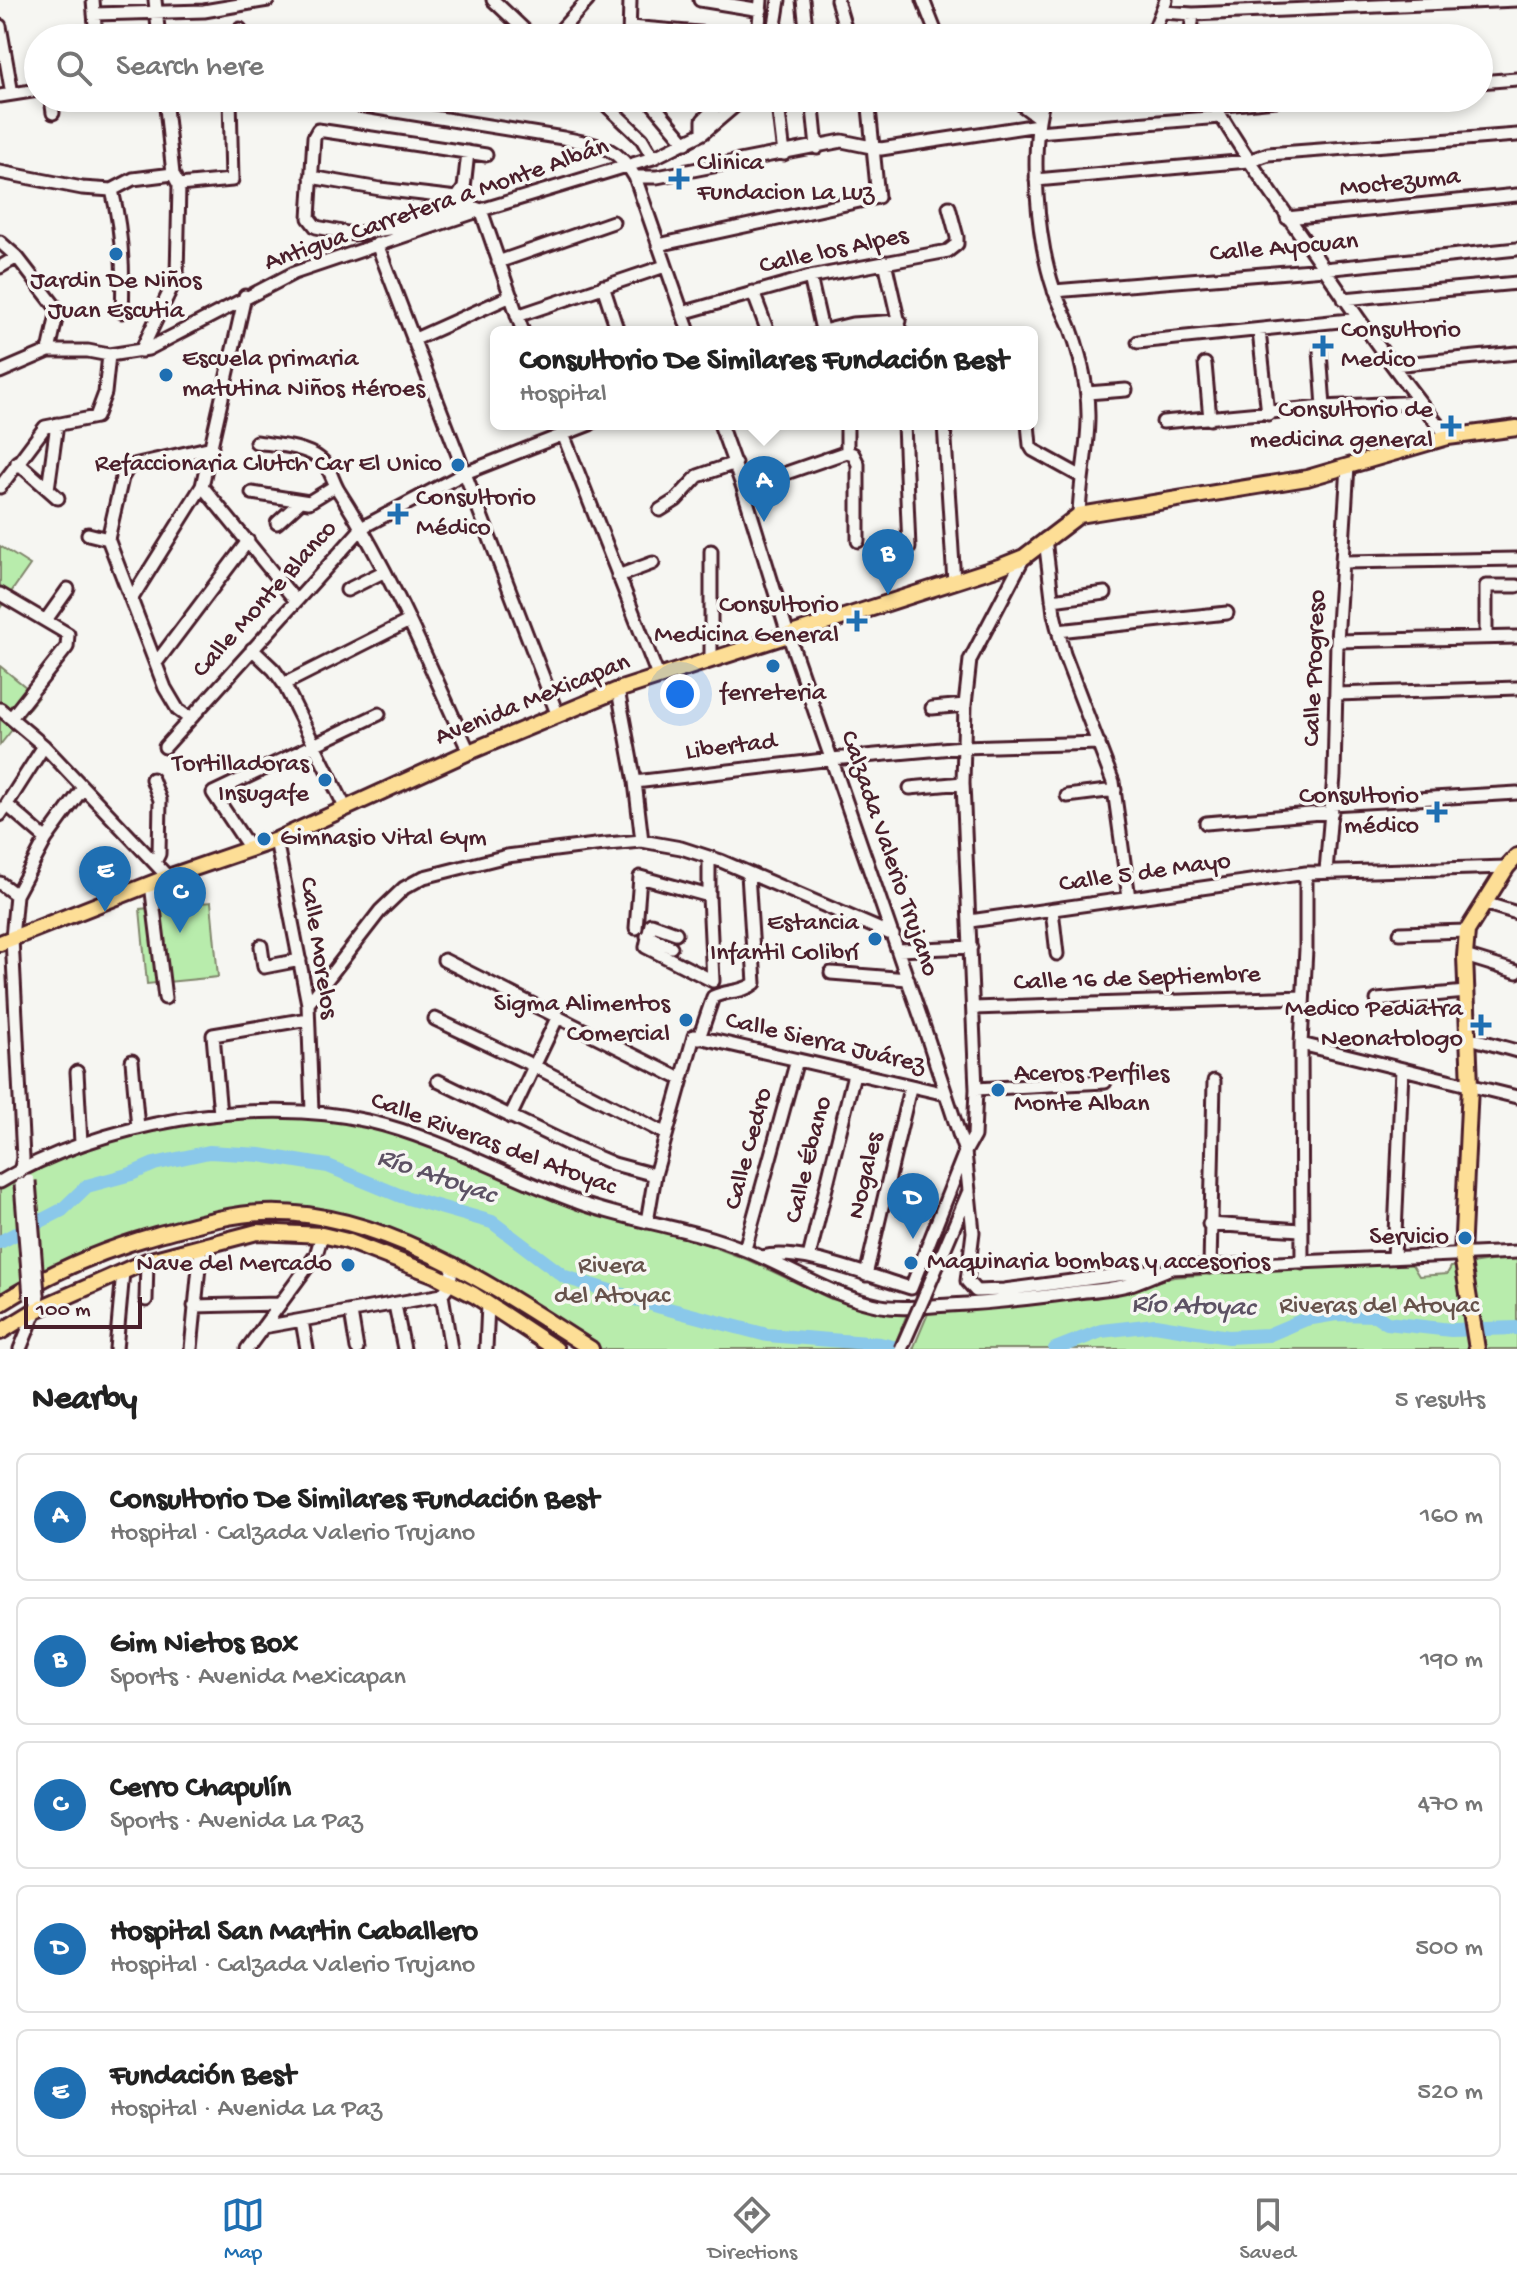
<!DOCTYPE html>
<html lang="en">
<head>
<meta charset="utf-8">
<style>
  body { margin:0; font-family:"Gochi Hand",sans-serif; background:#f6f6f6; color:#222 }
  .scale { position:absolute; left:24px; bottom:20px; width:118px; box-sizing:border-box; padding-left:8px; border:4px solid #4a1f2b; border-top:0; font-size:22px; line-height:28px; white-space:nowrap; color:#4a1f2b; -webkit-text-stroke:6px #f6f6f2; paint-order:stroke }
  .you { position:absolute; left:680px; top:694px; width:28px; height:28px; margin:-20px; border:6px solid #fff; border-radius:50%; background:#1a73e8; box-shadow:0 0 0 12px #1a73e833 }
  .badge { display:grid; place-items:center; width:52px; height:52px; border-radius:50%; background:#1f6fb2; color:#fff; font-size:26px; font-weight:700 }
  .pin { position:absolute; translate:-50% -66px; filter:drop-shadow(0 2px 4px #0008) }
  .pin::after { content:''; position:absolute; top:42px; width:28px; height:24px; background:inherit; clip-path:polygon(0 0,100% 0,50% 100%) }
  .popup { position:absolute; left:490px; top:326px; width:548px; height:104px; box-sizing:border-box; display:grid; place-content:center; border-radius:12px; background:#fff; filter:drop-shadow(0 2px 6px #0005); font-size:26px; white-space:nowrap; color:#767676 }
  .popup b { font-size:30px; color:#222 }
  .popup::after { content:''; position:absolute; left:50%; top:100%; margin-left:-16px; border:16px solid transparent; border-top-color:#fff }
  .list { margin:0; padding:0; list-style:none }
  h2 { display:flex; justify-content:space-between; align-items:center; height:104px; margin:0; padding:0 32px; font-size:34px }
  h2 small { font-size:26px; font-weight:400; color:#767676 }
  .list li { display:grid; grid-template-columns:52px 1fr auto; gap:24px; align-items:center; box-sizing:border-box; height:128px; margin:0 16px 16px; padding:0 16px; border:2px solid #e0e0e0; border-radius:12px }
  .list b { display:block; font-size:30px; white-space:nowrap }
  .list p { margin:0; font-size:26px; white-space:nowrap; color:#767676 }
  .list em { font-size:26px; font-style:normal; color:#767676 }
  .icon { flex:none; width:44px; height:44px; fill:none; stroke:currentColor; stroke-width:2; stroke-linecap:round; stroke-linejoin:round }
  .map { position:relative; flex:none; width:1517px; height:1349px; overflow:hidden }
  .search { position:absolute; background:#fff; box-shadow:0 4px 12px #0003; left:24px; right:24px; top:24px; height:88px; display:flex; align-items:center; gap:20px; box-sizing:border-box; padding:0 28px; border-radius:44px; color:#767676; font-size:30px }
  .sheet { height:824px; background:#fff }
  nav { display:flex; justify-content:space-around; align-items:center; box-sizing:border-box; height:112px; border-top:2px solid #e0e0e0; background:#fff; font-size:22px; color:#767676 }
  nav a { display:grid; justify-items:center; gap:4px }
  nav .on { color:#1f6fb2 }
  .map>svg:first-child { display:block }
  .green { fill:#b8ecac; stroke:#81866c; stroke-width:2 }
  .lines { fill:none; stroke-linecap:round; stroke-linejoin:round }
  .river { stroke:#8ac8ea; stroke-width:14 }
  .minor-casing { stroke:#4a1f2b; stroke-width:17 }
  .major-casing { stroke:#4a1f2b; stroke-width:20 }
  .minor { stroke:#f6f6f2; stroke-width:11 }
  .major { stroke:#fdde96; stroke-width:14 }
  .minor-bridge-casing { stroke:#4a1f2b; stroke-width:17; stroke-linecap:butt }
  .minor-bridge { stroke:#f6f6f2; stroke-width:11 }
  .poi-dot { fill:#1f6fb2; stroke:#f6f6f2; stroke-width:3 }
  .labels { text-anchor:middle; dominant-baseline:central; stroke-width:7; stroke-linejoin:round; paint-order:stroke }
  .poi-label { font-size:26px; fill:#4a1f2b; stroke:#f6f6f2; text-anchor:end }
  .street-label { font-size:26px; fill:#4a1f2b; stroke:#f6f6f2 }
  .park-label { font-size:26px; fill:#66524b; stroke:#f6f6f2 }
  .water-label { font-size:28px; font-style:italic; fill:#5d5264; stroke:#f6f6f2 }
</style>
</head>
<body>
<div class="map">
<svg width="1517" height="1349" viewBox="0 0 1517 1349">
  <rect width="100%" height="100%" fill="#f6f6f2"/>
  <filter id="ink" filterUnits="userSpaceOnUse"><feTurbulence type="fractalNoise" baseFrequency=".0125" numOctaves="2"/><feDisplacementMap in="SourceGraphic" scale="16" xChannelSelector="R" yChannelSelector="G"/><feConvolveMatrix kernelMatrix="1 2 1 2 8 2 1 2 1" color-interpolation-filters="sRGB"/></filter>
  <g filter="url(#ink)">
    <!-- green -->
    <path class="green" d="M0,546L30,565L0,608Z
      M0,666L38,697L0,745Z
      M211,902L218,977L147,984L140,909Z
      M312,1111L407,1132L538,1188L648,1222L748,1260L831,1299L909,1309L893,1349H591L494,1287L356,1225L263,1213L132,1242L0,1304V1182L81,1143L220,1114Z
      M1517,1257V1349H913L929,1311L1093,1298L1174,1277L1334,1265L1411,1263L1419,1276L1447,1274L1451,1267Z"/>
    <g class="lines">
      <!-- river -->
      <path class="river" d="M0,1242L62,1210L87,1186L131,1174L154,1164L209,1152L260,1155L328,1166L401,1196L492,1222L565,1277L661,1307L767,1335L880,1344L902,1349
        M1055,1349L1101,1331L1155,1325L1228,1337L1268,1335L1306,1319L1336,1314L1375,1315L1387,1323L1451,1330L1517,1328"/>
      <!-- minor casing -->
      <g class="minor-casing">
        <path id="minor" d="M93,0L96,38
          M155,0L159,38
          M493,0L533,38
          M700,0L761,10
          M803,0L807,38
          M837,0L848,38
          M923,0L938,38
          M1162,12L1193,14L1517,0
          M94,14L204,11L268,0
          M0,26L12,94
          M630,27L722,35L727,38
          M559,32L588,0
          M240,38V29
          M629,38L630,0
          M758,38L761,0
          M773,38L779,0
          M1151,38L1166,0
          M1190,38L1193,14
          M1479,82L1517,79
          M0,96L38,90
          M51,98L53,113
          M315,98L563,138C597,145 617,145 635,177L689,332
          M599,98L642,139L653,158
          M648,98L686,143
          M812,98L817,148
          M1020,98L1023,106L1038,117
          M1044,98C1029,148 1037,240 1054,290C1059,304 1066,316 1071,329C1078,348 1083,369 1086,388C1093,432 1080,473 1079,515
          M1210,98C1245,158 1286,213 1325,270C1364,327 1404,384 1448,437
          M1215,106L1295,98
          M779,113L784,154
          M1038,132L1220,117
          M703,133V120L725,98
          M486,155L318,130L314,137L309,218L316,227L353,234L395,228L464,204L481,210L523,332
          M0,172L82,188L112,190L133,179L173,174
          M311,177L380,189L457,198L464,188L468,152
          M635,177H657L842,141L881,149L1038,125
          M1036,180L1248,161L1268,154L1517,135
          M179,185L232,180L230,98
          M112,190C122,230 124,271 122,312
          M1287,218L1517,195
          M0,242L17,257L58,310L49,351
          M377,244L558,716
          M658,245L878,197L868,98
          M498,262L613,222
          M885,262L901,332
          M0,267L17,257
          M810,277L822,330
          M603,286L618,332
          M1054,291L1324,269L1517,249
          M753,292L768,332
          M1344,299L1517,283
          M682,313L810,277L948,251L957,244V237L949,207
          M517,316L665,266
          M1259,331L1268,414
          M819,332L852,324L900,321
          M413,340L511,296
          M1138,342L1359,319
          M141,351L177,276L179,185L173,174L165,98
          M1320,351L1324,407
          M1205,364L1210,419
          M1393,365L1517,353
          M0,372L49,351H88L109,355L148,349L294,273L481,210L653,158L703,133L744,98
          M1087,393L1126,390
          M1163,422L1324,407L1419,402
          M559,424L658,676
          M720,424L743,488L786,628L923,1024L965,1152L969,1191L924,1297
          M904,424L909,548
          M944,424L954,582
          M1028,424L1030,445L1033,450L1082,477
          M847,427V452
          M256,442C275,445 305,446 320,459C330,466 332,480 338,490C391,572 429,664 469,752
          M847,452L853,454L858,464V541
          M17,462L58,498
          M202,486L295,600
          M0,487L45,427L96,417L105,393L109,355
          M743,488L847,452
          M48,489L57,424
          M252,493L309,502L335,486
          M660,510L676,500L698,476L735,463
          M277,523L300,502
          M88,534L108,539
          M1045,539L1054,614L1064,654L1113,782L1129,898
          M711,551V659
          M1343,562L1517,559
          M618,576L653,563
          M347,590L383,572
          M0,594L68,634L67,647L11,718
          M132,598L202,486L245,296
          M1052,600L1105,593
          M46,620L68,589
          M1058,631L1227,613
          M1486,637V586H1517
          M1337,641L1517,637
          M252,649L274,670L284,684L346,809
          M156,663L248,541
          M284,684L409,621
          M618,690L635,782L642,841
          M1337,694L1517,688
          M932,708L965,705
          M0,709L44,746L168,877
          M189,718L178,710L165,688L108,539L122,478L129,466L212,447
          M165,747L363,527L465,473L590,424
          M152,779L160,800L159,854L155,862
          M635,782L832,759L963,747L1099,743
          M910,788L963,783
          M1067,796L1115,790
          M1332,804L1517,793
          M7,805L46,839
          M0,815L44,746
          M1206,823L1332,812
          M276,840L308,1004L312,1111
          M251,850L213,793L379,714
          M1326,871L1334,776L1337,641L1348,466
          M0,883L16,895
          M151,884L165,998
          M1484,903L1517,913
          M1052,910L1057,954
          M970,921L1306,873L1507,867
          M636,928L640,877L709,896
          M676,933L651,924L646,947L713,981L709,896V858
          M1400,933L1467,931
          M647,936L671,947
          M261,946L264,967L300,960
          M898,950L971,947
          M1465,956L1517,972
          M444,960L681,1079
          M831,973L908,979
          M1377,1000L1466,992
          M308,1004L380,911L404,888L424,877L507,856L595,845L642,841L681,848L721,861L893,935
          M973,1008L1303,997
          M435,1019L534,1066L666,1134
          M699,1038L713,997C727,990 743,993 755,983L748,874
          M1470,1038L1517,1051
          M1301,1044L1517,1097
          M132,1061L138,1128
          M77,1072L81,1143
          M438,1081L572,1146L614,1164L655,1175
          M976,1089L1105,1082
          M220,1114L213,1035L308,1019
          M510,1117L558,1016
          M20,1172L23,1158L12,938L16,895L46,839L83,788
          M0,1182C96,1123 258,1095 368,1121C442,1138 509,1178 580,1203C634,1222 692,1228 745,1250C791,1268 832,1297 881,1306C904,1310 926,1306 949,1305C992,1303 1034,1298 1077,1292C1095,1290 1114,1289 1131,1284C1145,1279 1158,1273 1171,1268L1517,1252
          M969,1193L973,1232L967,1281L976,1291L1004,1290L1155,1270
          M647,1222L655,1175L694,1036L946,1094
          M1209,1224L1301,1230
          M745,1249L797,1060
          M762,1257C801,1247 871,1277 911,1288L965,1152L974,1136L976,1089L963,783L965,705L970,660L1024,557
          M809,1257L854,1074
          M1394,1258L1402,1069
          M1302,1263L1301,1044L1306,949V873
          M1210,1267L1214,1081
          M866,1275L910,1088
          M442,1295L451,1349
          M146,1300L147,1261
          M395,1305L404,1349
          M194,1306L279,1304
          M351,1312L357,1349
          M302,1321L307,1349
          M263,1327L442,1295L448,1287L454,1264
          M20,1349L36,1310L38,1294
          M116,1349L123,1272
          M191,1349L201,1246
          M247,1349L316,1255L322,1235
          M486,1349L488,1304"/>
      </g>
      <!-- major casing -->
      <g class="major-casing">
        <path id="major" d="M0,943L168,877L276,840L469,752L618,690L999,567L1024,557L1079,515L1307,478L1448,437L1517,428
          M0,1304C47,1274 102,1250 156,1235C190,1226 228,1214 263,1213C379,1208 498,1289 591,1349
          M0,1332L36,1310L147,1261L257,1232L322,1235L347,1241L435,1275L474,1295L556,1349
          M1477,1349L1462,1256L1470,1086L1465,956L1467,931L1507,867L1517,856"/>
      </g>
      <!-- minor -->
      <use href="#minor" class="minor"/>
      <!-- major -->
      <use href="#major" class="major"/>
      <!-- minor-bridge casing -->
      <g class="minor-bridge-casing">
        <path id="minor-bridge" d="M29,1181L38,1294
          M21,1184L30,1297
          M901,1349L924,1297"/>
      </g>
      <!-- minor-bridge -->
      <use href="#minor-bridge" class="minor-bridge"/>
    </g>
  </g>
  <!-- markers -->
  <g class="poi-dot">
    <path d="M675 167h8v8h8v8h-8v8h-8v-8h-8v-8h8z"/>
    <circle cx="116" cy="254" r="8"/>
    <path d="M1319 334h8v8h8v8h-8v8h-8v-8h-8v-8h8z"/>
    <circle cx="166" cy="375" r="8"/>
    <path d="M1447 414h8v8h8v8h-8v8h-8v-8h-8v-8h8z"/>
    <circle cx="458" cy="465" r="8"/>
    <path d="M394 502h8v8h8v8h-8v8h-8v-8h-8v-8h8z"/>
    <path d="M853 609h8v8h8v8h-8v8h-8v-8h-8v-8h8z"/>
    <circle cx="773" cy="666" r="8"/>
    <circle cx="325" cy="780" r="8"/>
    <path d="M1433 800h8v8h8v8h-8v8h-8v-8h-8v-8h8z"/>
    <circle cx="264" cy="839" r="8"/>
    <circle cx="875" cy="939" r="8"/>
    <circle cx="686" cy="1020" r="8"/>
    <path d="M1477 1013h8v8h8v8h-8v8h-8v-8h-8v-8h8z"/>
    <circle cx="998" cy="1090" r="8"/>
    <circle cx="1465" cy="1238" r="8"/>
    <circle cx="911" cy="1263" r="8"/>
    <circle cx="348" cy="1265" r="8"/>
  </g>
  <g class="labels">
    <!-- poi labels -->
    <g class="poi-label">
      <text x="697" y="164" text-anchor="start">Clinica<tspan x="697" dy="30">Fundacion La Luz</tspan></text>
      <text x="116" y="282" text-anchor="middle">Jardin De Niños<tspan x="116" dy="30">Juan Escutia</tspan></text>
      <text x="1341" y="331" text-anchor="start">Consultorio<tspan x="1341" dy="30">Medico</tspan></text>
      <text x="182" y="360" text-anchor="start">Escuela primaria<tspan x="182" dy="30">matutina Niños Héroes</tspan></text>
      <text x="1433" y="411">Consultorio de<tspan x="1433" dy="30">medicina general</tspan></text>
      <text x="442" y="465">Refaccionaria Clutch Car El Unico</text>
      <text x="416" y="499" text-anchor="start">Consultorio<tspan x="416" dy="30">Médico</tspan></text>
      <text x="839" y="606">Consultorio<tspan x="839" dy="30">Medicina General</tspan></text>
      <text x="773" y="694" text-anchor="middle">ferreteria</text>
      <text x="309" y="765">Tortilladoras<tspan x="309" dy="30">Insugafe</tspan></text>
      <text x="1419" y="797">Consultorio<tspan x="1419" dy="30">médico</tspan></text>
      <text x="280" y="839" text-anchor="start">Gimnasio Vital Gym</text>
      <text x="859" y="924">Estancia<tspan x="859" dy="30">Infantil Colibrí</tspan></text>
      <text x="670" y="1005">Sigma Alimentos<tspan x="670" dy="30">Comercial</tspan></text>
      <text x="1463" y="1010">Medico Pediatra<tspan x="1463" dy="30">Neonatologo</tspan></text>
      <text x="1014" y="1075" text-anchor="start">Aceros Perfiles<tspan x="1014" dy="30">Monte Alban</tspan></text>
      <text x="1449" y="1238">Servicio</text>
      <text x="927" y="1263" text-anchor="start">Maquinaria bombas y accesorios</text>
      <text x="332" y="1265">Nave del Mercado</text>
    </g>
    <!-- street labels -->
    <g class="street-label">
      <text transform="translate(1400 184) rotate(-6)">Moctezuma</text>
      <text transform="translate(437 206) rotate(-19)">Antigua Carretera a Monte Albán</text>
      <text transform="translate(1284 249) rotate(-5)">Calle Ayocuan</text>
      <text transform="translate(834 252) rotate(-12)">Calle los Alpes</text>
      <text transform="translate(266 600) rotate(-48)">Calle Monte Blanco</text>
      <text transform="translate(1316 668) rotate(-88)">Calle Progreso</text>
      <text transform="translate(533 701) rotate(-22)">Avenida Mexicapan</text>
      <text transform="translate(731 748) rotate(-7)">Libertad</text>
      <text transform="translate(888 854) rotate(71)">Calzada Valerio Trujano</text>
      <text transform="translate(1145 874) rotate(-8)">Calle 5 de Mayo</text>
      <text transform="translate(317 948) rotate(81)">Calle Morelos</text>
      <text transform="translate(1137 980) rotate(-2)">Calle 16 de Septiembre</text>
      <text transform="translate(825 1044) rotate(13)">Calle Sierra Juárez</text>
      <text transform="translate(493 1145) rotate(20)">Calle Riveras del Atoyac</text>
      <text transform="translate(750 1149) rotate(-75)">Calle Cedro</text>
      <text transform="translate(810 1160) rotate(-76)">Calle Ébano</text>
      <text transform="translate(867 1176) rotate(-77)">Nogales</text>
    </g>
    <!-- park labels -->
    <g class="park-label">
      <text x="612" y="1267">Rivera<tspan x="612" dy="30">del Atoyac</tspan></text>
      <text x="1379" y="1307">Riveras del Atoyac</text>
    </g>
    <!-- water labels -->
    <g class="water-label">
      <text transform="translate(436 1177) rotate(19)">Río Atoyac</text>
      <text transform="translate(1193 1307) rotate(2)">Río Atoyac</text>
    </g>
  </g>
</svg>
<div class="scale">100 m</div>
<div class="you"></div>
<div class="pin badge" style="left:764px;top:522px">A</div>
<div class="popup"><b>Consultorio De Similares Fundación Best</b>Hospital</div>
<div class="pin badge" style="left:888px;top:595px">B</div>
<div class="pin badge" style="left:180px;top:933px">C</div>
<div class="pin badge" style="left:913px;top:1239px">D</div>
<div class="pin badge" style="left:105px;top:912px">E</div>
<div class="search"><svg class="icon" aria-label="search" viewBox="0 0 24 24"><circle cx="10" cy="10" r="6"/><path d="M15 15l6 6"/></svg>Search here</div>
</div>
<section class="sheet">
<h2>Nearby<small>5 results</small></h2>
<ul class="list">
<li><span class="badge">A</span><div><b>Consultorio De Similares Fundación Best</b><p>Hospital · Calzada Valerio Trujano</p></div><em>160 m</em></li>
<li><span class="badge">B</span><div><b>Gim Nietos Box</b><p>Sports · Avenida Mexicapan</p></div><em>190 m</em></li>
<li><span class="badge">C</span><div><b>Cerro Chapulín</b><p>Sports · Avenida La Paz</p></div><em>470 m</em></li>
<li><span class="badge">D</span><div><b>Hospital San Martin Caballero</b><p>Hospital · Calzada Valerio Trujano</p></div><em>500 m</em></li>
<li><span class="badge">E</span><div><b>Fundación Best</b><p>Hospital · Avenida La Paz</p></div><em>520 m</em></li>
</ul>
</section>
<nav>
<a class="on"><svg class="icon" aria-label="map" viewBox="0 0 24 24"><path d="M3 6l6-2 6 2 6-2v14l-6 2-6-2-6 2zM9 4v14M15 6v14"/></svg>Map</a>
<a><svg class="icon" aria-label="directions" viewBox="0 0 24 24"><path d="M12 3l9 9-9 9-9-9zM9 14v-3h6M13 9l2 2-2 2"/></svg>Directions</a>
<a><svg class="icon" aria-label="saved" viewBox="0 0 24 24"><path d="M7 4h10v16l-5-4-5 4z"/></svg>Saved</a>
</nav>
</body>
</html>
